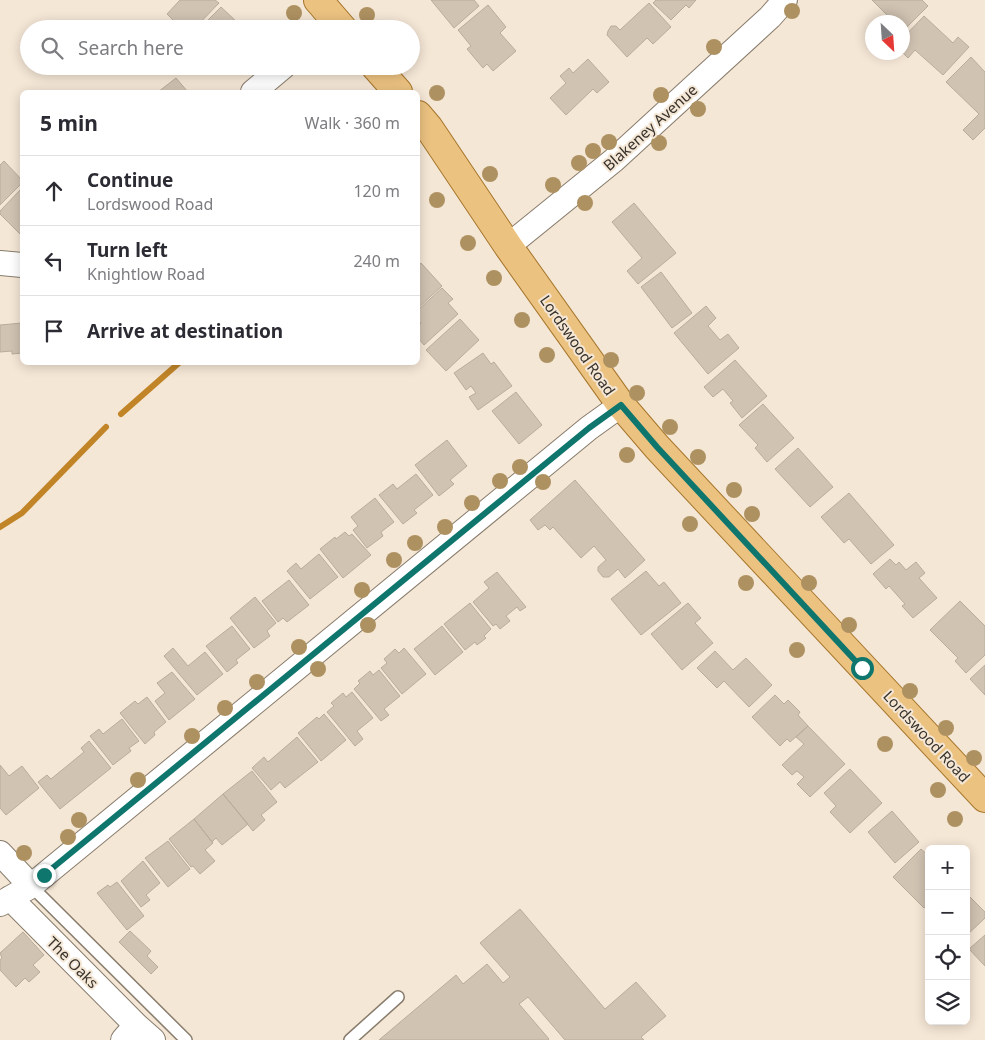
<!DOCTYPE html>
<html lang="en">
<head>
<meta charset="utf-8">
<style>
  body { margin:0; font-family:"Noto Sans",sans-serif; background:#f7f7f7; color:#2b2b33 }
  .controls { position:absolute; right:15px; bottom:15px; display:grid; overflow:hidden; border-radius:8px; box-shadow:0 2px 12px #0003 }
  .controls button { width:45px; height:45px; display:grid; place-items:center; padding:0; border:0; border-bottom:1px solid #e1e1e2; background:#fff; color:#2b2b33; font:25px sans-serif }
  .compass { position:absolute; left:865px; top:15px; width:45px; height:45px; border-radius:50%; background:#fff; box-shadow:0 2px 12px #0003; rotate:155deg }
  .stop { position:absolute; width:15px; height:15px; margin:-11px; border:4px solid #0f766e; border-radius:50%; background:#fff }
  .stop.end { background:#0f766e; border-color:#fff; box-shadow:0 1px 5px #0008 }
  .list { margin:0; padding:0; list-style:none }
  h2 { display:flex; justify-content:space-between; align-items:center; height:65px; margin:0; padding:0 20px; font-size:21px }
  h2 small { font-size:16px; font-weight:400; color:#7c7c81 }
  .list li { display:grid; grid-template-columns:32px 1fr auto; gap:15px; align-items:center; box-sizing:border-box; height:70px; padding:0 20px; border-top:1px solid #e1e1e2 }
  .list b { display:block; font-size:19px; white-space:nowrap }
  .list p { margin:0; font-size:16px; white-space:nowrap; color:#7c7c81 }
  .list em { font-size:16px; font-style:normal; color:#7c7c81 }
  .icon { flex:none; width:28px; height:28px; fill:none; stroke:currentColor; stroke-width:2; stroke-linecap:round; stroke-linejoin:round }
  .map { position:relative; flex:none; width:985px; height:1040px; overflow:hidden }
  .search { position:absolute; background:#fff; box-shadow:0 2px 12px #0003; left:20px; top:20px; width:400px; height:55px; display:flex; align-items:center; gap:12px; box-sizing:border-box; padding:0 18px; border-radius:28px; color:#7c7c81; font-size:19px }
  .panel { position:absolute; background:#fff; box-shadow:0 2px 12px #0003; left:20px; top:90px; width:400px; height:275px; border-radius:8px }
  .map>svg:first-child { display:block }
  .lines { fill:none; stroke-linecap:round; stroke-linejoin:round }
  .stream { stroke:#c18528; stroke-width:6 }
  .building { fill:#d1c3b2; stroke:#b9ac9b }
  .service-casing { stroke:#887c6c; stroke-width:14 }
  .minor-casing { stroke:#887c6c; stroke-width:26 }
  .primary-casing { stroke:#a5762c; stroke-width:30 }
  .service { stroke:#fff; stroke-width:11 }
  .minor { stroke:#fff; stroke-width:24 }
  .primary { stroke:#ecc281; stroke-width:28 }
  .tree { fill:#ae9161 }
  .route { stroke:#0f766e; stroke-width:6 }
  .labels { text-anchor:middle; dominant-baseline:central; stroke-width:4; stroke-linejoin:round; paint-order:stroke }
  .street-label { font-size:15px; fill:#37322b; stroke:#f5e7d6 }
</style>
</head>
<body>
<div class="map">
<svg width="985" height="1040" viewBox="0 0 985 1040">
  <rect width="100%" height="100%" fill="#f5e7d6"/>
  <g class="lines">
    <!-- stream -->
    <path class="stream" d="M121,414L180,362
      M0,527L22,513L106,427"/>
  </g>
  <!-- building -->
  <path class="building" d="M180,0H215L219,3L194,29H173L170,26L174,21L167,14Z
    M431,0H474L479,6L454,28Z
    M656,0H696L689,8L686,5L671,20L653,3Z
    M872,0H922L928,6L902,32V22H882L888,16Z
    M649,3L671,27L653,44L647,38L627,57L607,35L608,31L611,26H616L620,30Z
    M488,5L506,27L500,33L516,51L493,71L487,64L483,68L467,49L471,46L458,30Z
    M221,7L238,23L241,20L249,29H199Z
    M924,16L953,43L958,37L969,47L943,75L915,50L908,58L902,52V39Z
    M971,57L985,72V128L973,140L963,130L979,114L946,82Z
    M588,59L609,82L597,93L593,89L566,115L550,98L566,83L560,76L569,68L573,73Z
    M176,78L188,92H158Z
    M4,161L22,180V183L0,205V165Z
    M22,188V232L20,234L0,214V211Z
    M634,203L676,253L638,284L627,271L642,258L612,222Z
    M421,263L442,286L418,308V267Z
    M661,272L692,313L672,328L641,287Z
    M442,288L453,299L448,303L458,314L424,345L418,338V327L421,323L418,320V310Z
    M706,306L716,318L708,326L720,340L728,334L739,348L708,374L674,333Z
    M460,319L479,340L446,371L426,350Z
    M22,323V353L12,354V351L0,352V325Z
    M483,353L491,364L494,362L512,386L478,410L469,397L476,393L471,386L466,390L454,373Z
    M735,360L767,396L742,418L730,403L733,401L723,389L713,397L704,387Z
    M516,392L542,425L519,444L492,411Z
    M763,404L794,438L767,462L755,448L758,445L739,425Z
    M447,440L467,466L450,480L454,484L439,496L415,465Z
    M798,448L833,487L810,507L775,469Z
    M416,474L433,495L414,510L417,513L403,524L379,495L393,484L397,489Z
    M575,480L645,560L625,578L618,569L609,577H603L598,571V567L606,560L594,546L581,558L553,527L550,530L545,525L538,530L530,520Z
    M849,493L894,545L871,564L849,539L844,543L821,517Z
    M375,498L394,522L381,532L383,536L367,548L353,530L358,526L351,517Z
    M345,532L349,536L352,534L371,555L343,578L320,549L335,537L336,539Z
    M319,554L338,577L310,599L287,571L296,563L301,569Z
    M890,559L896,565L899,562L906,570L916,562L925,573L919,578L937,598L913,618L902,606L905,604L889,586L886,589L873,574Z
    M646,571L659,586L664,582L681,603L641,635L611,599Z
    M497,572L526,607L520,611L517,607L506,616L510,621L500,629L496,624L493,626L473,602L489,588L484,582Z
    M289,580L309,605L287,622L283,618L278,622L262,601Z
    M255,597L276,623L267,631L270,636L254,648L230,618Z
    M960,601L985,626V655L966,673L955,661L958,658L930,630Z
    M470,603L491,629L484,636L486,638L477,645L475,642L465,650L444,624Z
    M688,603L701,618L695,623L713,643L682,670L651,634Z
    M232,626L250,649L236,660L238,663L227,672L206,646Z
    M442,626L463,652L435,675L414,649Z
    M173,648L188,666L205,652L223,674L197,695L164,656Z
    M404,648L426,674L402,694L381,668L387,663L384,659L395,649L399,653Z
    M715,651L733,670L746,658L772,685L749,707L724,681L717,688L697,668Z
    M985,665V695L970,679Z
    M379,670L400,696L384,709L389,715L381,721L354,689L360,683L358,681L370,671L373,675Z
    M172,672L195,699L169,720L155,701L165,693L157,683Z
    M352,692L373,718L357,731L363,739L355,746L327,712L334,706L331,703L343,693L346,697Z
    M775,695L784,704L788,700L800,712L798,715L808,726L790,742L787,739L780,746L752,717Z
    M147,697L166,722L154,732L155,735L145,744L120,713L135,701L138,704Z
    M324,714L346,740L321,761L298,733L317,717L319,719Z
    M122,719L139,741L129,748L131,751L113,765L90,736L99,729L103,734Z
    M808,726L845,764L810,797L797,784L804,777L797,771L792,775L782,765L804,744L796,737Z
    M297,737L318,762L285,788L280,782L271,790L252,768L264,757L268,762Z
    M89,741L111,768L60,809L38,782L47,775L51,779L84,752L81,748Z
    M0,765L9,776L22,766L39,788L6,815L0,808Z
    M850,769L882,803L850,833L830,812L836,806L824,793Z
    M252,771L277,802L261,815L265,820L253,831L223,794Z
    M223,794L248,824L222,845L216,838L212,842L194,819Z
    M892,811L919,842L895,863L868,832Z
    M194,819L213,843L205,850L215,861L200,874L193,866L191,867L169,839Z
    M168,841L190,869L168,887L145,858Z
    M921,849L929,856V903L924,908L893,877Z
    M143,861L160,883L146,895L150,900L141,907L121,881Z
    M117,882L144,916L127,930L97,893L108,885L110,887Z
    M966,893L985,912V918L966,936Z
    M520,909L605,1009L636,982L666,1016L641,1037L644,1040H565L528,997L519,1004L549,1039L548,1040H379L456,975L463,984L487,964L503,983L510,977L480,943Z
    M130,931L151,951L147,956L158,967L151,974L119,942Z
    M23,932L44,955L33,965L40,972L29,982L25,978L16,987L0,970V960L2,958L0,953Z
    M985,935V966L969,949Z"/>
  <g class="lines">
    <!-- service casing -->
    <g class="service-casing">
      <path id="service" d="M31,886L186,1040
        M350,1040L398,997"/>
    </g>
    <!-- minor casing -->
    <g class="minor-casing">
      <path id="minor" d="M253,92L284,66
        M508,246L614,160L770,17L785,0
        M0,263L22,265
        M0,853L31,886
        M10,898L136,1025L123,1040
        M0,904L31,886L589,428L621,405
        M136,1025L153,1040"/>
    </g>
    <!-- primary casing -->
    <g class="primary-casing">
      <path id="primary" d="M318,0L343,29
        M375,66L398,92
        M418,115L429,128L508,246L621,405L657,447L985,798"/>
    </g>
    <!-- service -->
    <use href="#service" class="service"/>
    <!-- minor -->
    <use href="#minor" class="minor"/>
    <!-- primary -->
    <use href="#primary" class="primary"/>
  </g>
  <!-- trees -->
  <g class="tree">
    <circle cx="792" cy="11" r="8"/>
    <circle cx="294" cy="13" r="8"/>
    <circle cx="367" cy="15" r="8"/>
    <circle cx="714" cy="47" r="8"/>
    <circle cx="437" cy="93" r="8"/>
    <circle cx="661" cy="95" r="8"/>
    <circle cx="698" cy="109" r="8"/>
    <circle cx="609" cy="142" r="8"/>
    <circle cx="659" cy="143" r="8"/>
    <circle cx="593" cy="151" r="8"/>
    <circle cx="579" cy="163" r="8"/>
    <circle cx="490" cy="174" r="8"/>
    <circle cx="553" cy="185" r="8"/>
    <circle cx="437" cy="200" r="8"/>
    <circle cx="585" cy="203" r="8"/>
    <circle cx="468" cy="243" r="8"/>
    <circle cx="494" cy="278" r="8"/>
    <circle cx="522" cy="320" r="8"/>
    <circle cx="547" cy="355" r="8"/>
    <circle cx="611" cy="360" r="8"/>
    <circle cx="637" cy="393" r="8"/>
    <circle cx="670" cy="427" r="8"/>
    <circle cx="627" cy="455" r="8"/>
    <circle cx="698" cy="457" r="8"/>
    <circle cx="520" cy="467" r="8"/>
    <circle cx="500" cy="481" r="8"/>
    <circle cx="543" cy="482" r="8"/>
    <circle cx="734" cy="490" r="8"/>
    <circle cx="472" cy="503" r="8"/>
    <circle cx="752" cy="514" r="8"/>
    <circle cx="690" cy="524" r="8"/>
    <circle cx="445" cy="527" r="8"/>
    <circle cx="415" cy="543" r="8"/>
    <circle cx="394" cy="560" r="8"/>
    <circle cx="746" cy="583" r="8"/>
    <circle cx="809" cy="583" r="8"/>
    <circle cx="362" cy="590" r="8"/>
    <circle cx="368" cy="625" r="8"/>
    <circle cx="849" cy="625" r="8"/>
    <circle cx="299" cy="647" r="8"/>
    <circle cx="797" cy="650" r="8"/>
    <circle cx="318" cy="669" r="8"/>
    <circle cx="257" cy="682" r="8"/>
    <circle cx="910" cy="691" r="8"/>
    <circle cx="225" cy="708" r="8"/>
    <circle cx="946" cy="728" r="8"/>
    <circle cx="192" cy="736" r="8"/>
    <circle cx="885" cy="744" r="8"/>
    <circle cx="974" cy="758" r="8"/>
    <circle cx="138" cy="780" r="8"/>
    <circle cx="938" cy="790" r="8"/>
    <circle cx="955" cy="819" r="8"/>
    <circle cx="79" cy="820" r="8"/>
    <circle cx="68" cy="837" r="8"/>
    <circle cx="24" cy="853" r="8"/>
  </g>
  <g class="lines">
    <!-- route -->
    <path class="route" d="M44,875L589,428L621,405L657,447L862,668"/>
  </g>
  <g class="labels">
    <!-- street labels -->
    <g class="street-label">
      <text transform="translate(650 127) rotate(-42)">Blakeney Avenue</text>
      <text transform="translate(578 345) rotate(55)">Lordswood Road</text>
      <text transform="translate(927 736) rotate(47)">Lordswood Road</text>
      <text transform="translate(73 962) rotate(45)">The Oaks</text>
    </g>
  </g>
</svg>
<div class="controls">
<button>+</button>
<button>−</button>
<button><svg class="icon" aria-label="locate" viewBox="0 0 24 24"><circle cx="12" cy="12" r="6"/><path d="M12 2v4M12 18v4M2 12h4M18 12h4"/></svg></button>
<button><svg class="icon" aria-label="layers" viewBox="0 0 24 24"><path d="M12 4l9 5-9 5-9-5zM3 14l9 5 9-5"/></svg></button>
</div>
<svg class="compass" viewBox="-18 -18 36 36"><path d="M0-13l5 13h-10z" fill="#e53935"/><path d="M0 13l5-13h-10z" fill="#7c7c81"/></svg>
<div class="stop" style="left:862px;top:668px"></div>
<div class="stop end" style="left:44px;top:875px"></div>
<div class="search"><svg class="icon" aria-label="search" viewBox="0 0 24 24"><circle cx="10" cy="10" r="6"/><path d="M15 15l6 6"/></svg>Search here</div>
<section class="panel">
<h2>5 min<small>Walk · 360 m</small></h2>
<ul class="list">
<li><svg class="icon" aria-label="ahead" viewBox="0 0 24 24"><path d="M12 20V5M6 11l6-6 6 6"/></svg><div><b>Continue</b><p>Lordswood Road</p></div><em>120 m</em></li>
<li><svg class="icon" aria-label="left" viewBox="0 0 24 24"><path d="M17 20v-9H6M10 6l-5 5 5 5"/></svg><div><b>Turn left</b><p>Knightlow Road</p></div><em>240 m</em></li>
<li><svg class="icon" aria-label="arrive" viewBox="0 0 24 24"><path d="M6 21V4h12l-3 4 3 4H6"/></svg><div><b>Arrive at destination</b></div></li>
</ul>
</section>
</div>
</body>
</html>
